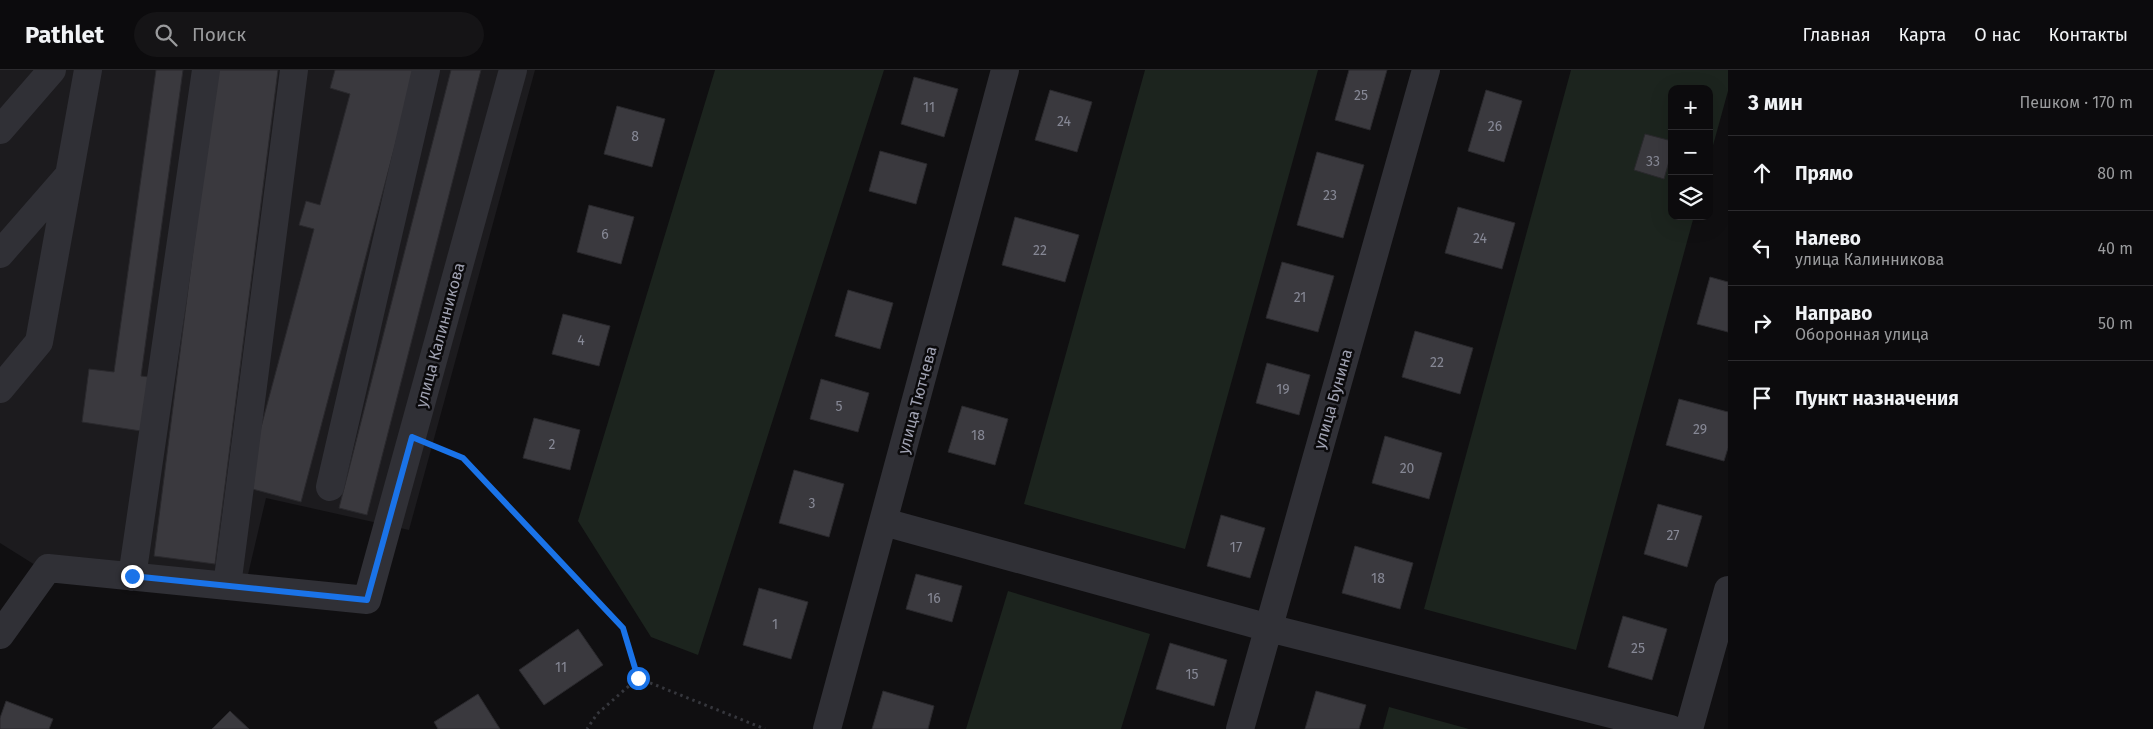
<!DOCTYPE html>
<html lang="ru">
<head>
<meta charset="utf-8">
<style>
  body { margin:0; font-family:"Fira Sans",sans-serif; background:#151416; color:#f1f3f6 }
  .controls { position:absolute; right:15px; top:15px; display:grid; overflow:hidden; border-radius:10px; box-shadow:0 5px 20px #0002 }
  .controls button { width:45px; height:45px; display:grid; place-items:center; padding:0; border:0; border-bottom:1px solid #2c2b2e; background:#0c0b0d; color:#f1f3f6; font:25px sans-serif }
  .stop { position:absolute; width:15px; height:15px; margin:-11px; border:4px solid #1a73e8; border-radius:50%; background:#fff }
  .stop.end { background:#1a73e8; border-color:#fff; box-shadow:0 1px 5px #0008 }
  .list { margin:0; padding:0; list-style:none }
  h2 { display:flex; justify-content:space-between; align-items:center; height:65px; margin:0; padding:0 20px; font-size:21px }
  h2 small { font-size:16px; font-weight:400; color:#9a9b9d }
  .list li { display:grid; grid-template-columns:32px 1fr auto; gap:15px; align-items:center; box-sizing:border-box; height:75px; padding:0 20px; border-top:1px solid #2c2b2e }
  .list b { display:block; font-size:19px; white-space:nowrap }
  .list p { margin:0; font-size:16px; white-space:nowrap; color:#9a9b9d }
  .list em { font-size:16px; font-style:normal; color:#9a9b9d }
  .icon { flex:none; width:28px; height:28px; fill:none; stroke:currentColor; stroke-width:2; stroke-linecap:round; stroke-linejoin:round }
  .map { position:relative; flex:none; width:1728px; height:659px; overflow:hidden }
  header { display:flex; align-items:center; gap:30px; box-sizing:border-box; height:70px; padding:0 25px; background:#0c0b0d; border-bottom:1px solid #2c2b2e }
  header strong { font-size:24px }
  nav { display:flex; gap:28px; margin-inline-start:auto; font-size:18px }
  .search { width:350px; height:45px; background:#151416; display:flex; align-items:center; gap:12px; box-sizing:border-box; padding:0 18px; border-radius:28px; color:#9a9b9d; font-size:19px }
  main { display:flex }
  aside { flex:1; background:#0c0b0d }
  .map>svg:first-child { display:block }
  .built { fill:#1c1b1e }
  .green { fill:#1c241e }
  .building { fill:#3a393e; stroke:#2a292d }
  .lines { fill:none; stroke-linecap:round; stroke-linejoin:round }
  .path { stroke:#36373d; stroke-width:3; stroke-dasharray:2.5 4; stroke-linecap:butt }
  .minor { stroke:#303036; stroke-width:28 }
  .route { stroke:#1a73e8; stroke-width:6 }
  .labels { text-anchor:middle; dominant-baseline:central; stroke-width:5; stroke-linejoin:round; paint-order:stroke }
  .number-label { font-size:14px; fill:#868895 }
  .street-label { font-size:16px; fill:#a0a2b2; stroke:#0b0a0c }
</style>
</head>
<body>
<header>
<strong>Pathlet</strong>
<div class="search"><svg class="icon" aria-label="search" viewBox="0 0 24 24"><circle cx="10" cy="10" r="6"/><path d="M15 15l6 6"/></svg>Поиск</div>
<nav><a>Главная</a><a>Карта</a><a>О нас</a><a>Контакты</a></nav>
</header>
<main>
<div class="map">
<svg width="1728" height="659" viewBox="0 0 1728 659">
  <rect width="100%" height="100%" fill="#100f11"/>
  <!-- built -->
  <path class="built" d="M0,0H535L409,460L266,428L242,530L59,510L0,473Z"/>
  <!-- green -->
  <path class="green" d="M715,0H884L698,585L651,567L578,451Z
    M1145,0H1318L1185,479L1024,434Z
    M1571,0H1728V21L1709,90V19H1672V146H1694L1576,580L1424,539Z
    M1008,521L1150,564L1121,659H966Z
    M1389,637L1469,659H1383Z"/>
  <!-- building -->
  <path class="building" d="M156,0H183L141,306L149,307L141,361L82,352L89,299L114,302Z
    M216,0H278L215,494L154,486Z
    M335,0H415L301,432L245,417L314,159L299,155L306,131L320,135L350,24L330,18Z
    M451,0H481L367,445L339,438Z
    M1349,0H1387L1370,60L1335,50Z
    M914,7L958,19L944,67L901,54Z
    M1050,20L1092,32L1077,82L1035,70Z
    M1486,20L1522,31L1504,92L1468,81Z
    M617,36L665,49L652,97L604,84Z
    M1645,64L1672,71V81L1664,109L1634,100Z
    M880,81L927,94L916,134L869,121Z
    M1317,82L1364,95L1343,168L1297,155Z
    M589,135L634,147L621,194L577,182Z
    M1458,137L1515,153L1502,199L1445,183Z
    M1015,147L1079,165L1065,212L1002,195Z
    M1282,192L1334,206L1318,262L1266,248Z
    M1710,207L1728,212V262L1697,254Z
    M848,220L893,233L880,279L835,266Z
    M563,244L610,256L599,296L552,284Z
    M1415,261L1473,278L1460,324L1402,307Z
    M1267,293L1310,305L1299,345L1256,333Z
    M821,309L869,323L858,362L810,349Z
    M1679,329L1728,342V378L1724,391L1666,375Z
    M962,336L1008,349L995,395L948,382Z
    M534,348L580,360L570,400L523,388Z
    M1385,366L1442,383L1429,429L1372,413Z
    M794,400L844,414L829,467L779,453Z
    M1658,434L1702,446L1687,497L1644,484Z
    M1221,445L1265,458L1250,508L1207,496Z
    M1355,476L1413,493L1400,539L1342,523Z
    M916,504L962,516L952,552L906,539Z
    M759,518L808,532L791,589L743,575Z
    M1623,546L1667,559L1652,610L1608,597Z
    M578,559L603,595L544,635L519,600Z
    M1170,573L1227,590L1214,636L1156,619Z
    M883,621L934,636L928,659H872Z
    M1316,621L1366,635L1359,659H1305Z
    M478,624L500,659H438L434,652Z
    M6,631L53,649L49,659H0V648Z
    M230,641L249,659H212Z"/>
  <g class="lines">
    <!-- path -->
    <path class="path" d="M438,378L463,388L623,558L638,608L597,644L587,659
      M638,608L765,659"/>
    <!-- minor -->
    <path class="minor" d="M0,60L52,0
      M0,184L69,105
      M0,319L39,272L88,0
      M330,417L426,0
      M884,452L1269,558L1671,659
      M132,507L206,0
      M227,516L294,0
      M0,565L48,498L367,530L513,0
      M827,659L1005,0
      M1240,659L1426,0
      M1689,659L1728,520"/>
  </g>
  <g class="lines">
    <!-- route -->
    <path class="route" d="M132,506L367,530L412,367L463,388L623,558L638,608"/>
  </g>
  <g class="labels">
    <!-- number labels -->
    <g class="number-label">
      <text x="1361" y="25">25</text>
      <text x="929" y="37">11</text>
      <text x="1064" y="51">24</text>
      <text x="1495" y="56">26</text>
      <text x="635" y="66">8</text>
      <text x="1653" y="91">33</text>
      <text x="1330" y="125">23</text>
      <text x="605" y="164">6</text>
      <text x="1480" y="168">24</text>
      <text x="1040" y="180">22</text>
      <text x="1300" y="227">21</text>
      <text x="581" y="270">4</text>
      <text x="1437" y="292">22</text>
      <text x="1283" y="319">19</text>
      <text x="839" y="336">5</text>
      <text x="1700" y="359">29</text>
      <text x="978" y="365">18</text>
      <text x="552" y="374">2</text>
      <text x="1407" y="398">20</text>
      <text x="812" y="433">3</text>
      <text x="1673" y="465">27</text>
      <text x="1236" y="477">17</text>
      <text x="1378" y="508">18</text>
      <text x="934" y="528">16</text>
      <text x="775" y="554">1</text>
      <text x="1638" y="578">25</text>
      <text x="561" y="597">11</text>
      <text x="1192" y="604">15</text>
    </g>
    <!-- street labels -->
    <g class="street-label">
      <text transform="translate(440 265) rotate(-75)">улица Калинникова</text>
      <text transform="translate(1333 329) rotate(-74)">улица Бунина</text>
      <text transform="translate(917 330) rotate(-75)">улица Тютчева</text>
    </g>
  </g>
</svg>
<div class="controls">
<button>+</button>
<button>−</button>
<button><svg class="icon" aria-label="layers" viewBox="0 0 24 24"><path d="M12 4l9 5-9 5-9-5zM3 14l9 5 9-5"/></svg></button>
</div>
<div class="stop" style="left:638px;top:608px"></div>
<div class="stop end" style="left:132px;top:506px"></div>
</div>
<aside>
<h2>3 мин<small>Пешком · 170 m</small></h2>
<ul class="list">
<li><svg class="icon" aria-label="ahead" viewBox="0 0 24 24"><path d="M12 20V5M6 11l6-6 6 6"/></svg><div><b>Прямо</b></div><em>80 m</em></li>
<li><svg class="icon" aria-label="left" viewBox="0 0 24 24"><path d="M17 20v-9H6M10 6l-5 5 5 5"/></svg><div><b>Налево</b><p>улица Калинникова</p></div><em>40 m</em></li>
<li><svg class="icon" aria-label="right" viewBox="0 0 24 24"><path d="M7 20v-9h11M14 6l5 5-5 5"/></svg><div><b>Направо</b><p>Оборонная улица</p></div><em>50 m</em></li>
<li><svg class="icon" aria-label="arrive" viewBox="0 0 24 24"><path d="M6 21V4h12l-3 4 3 4H6"/></svg><div><b>Пункт назначения</b></div></li>
</ul>
</aside>
</main>
</body>
</html>
